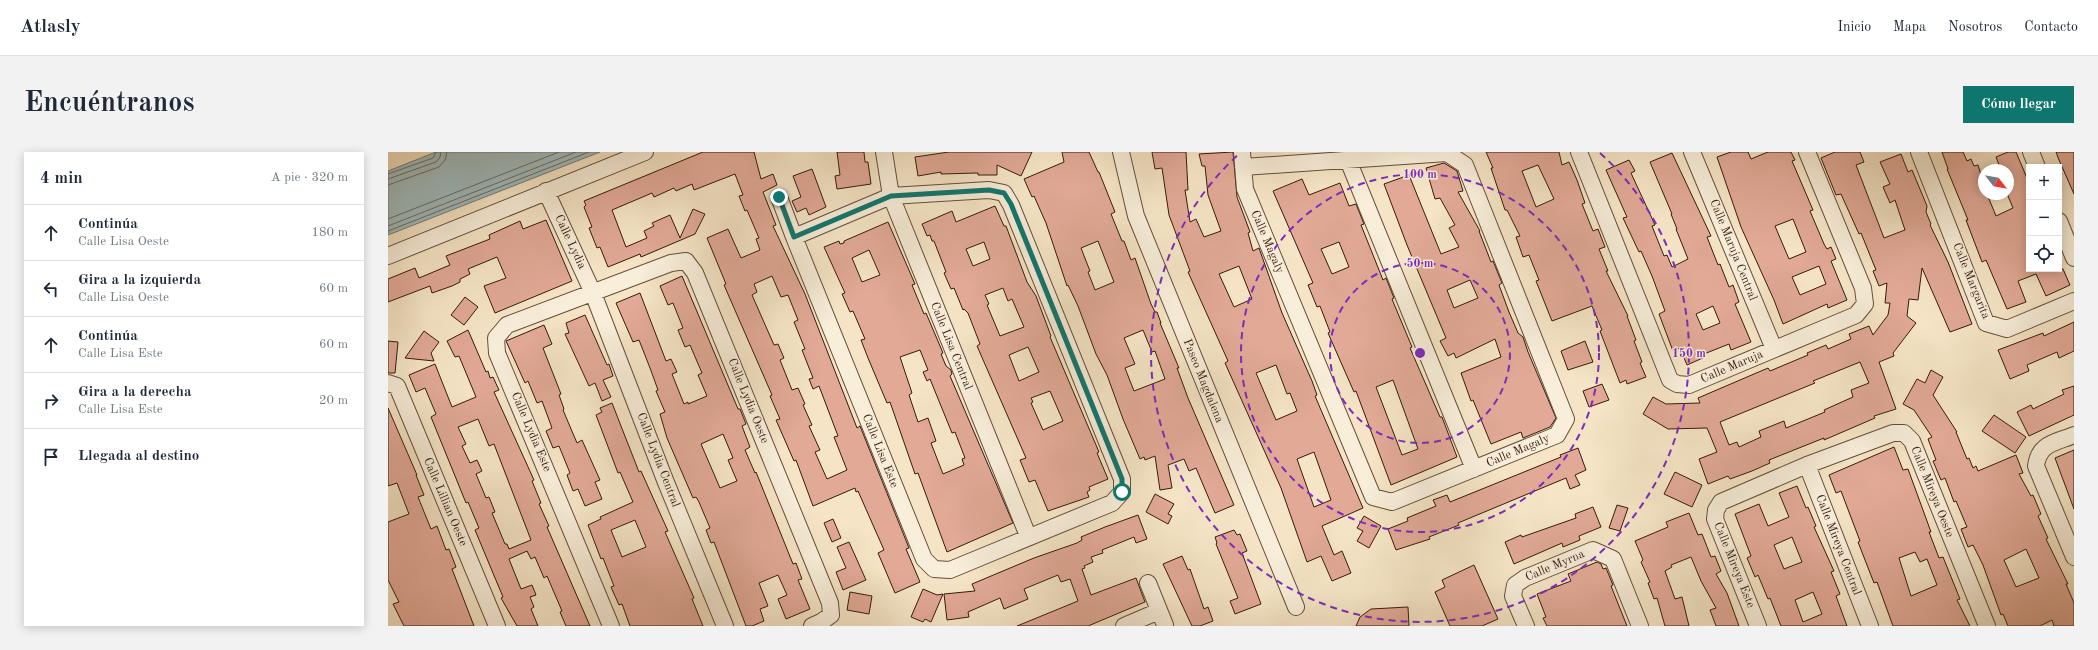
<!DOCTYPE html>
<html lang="es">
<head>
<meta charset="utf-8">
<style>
  body { margin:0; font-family:"Old Standard TT",serif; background:#f2f2f3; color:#1f2937 }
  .controls { position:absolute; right:12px; top:12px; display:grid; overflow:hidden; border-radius:0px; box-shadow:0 2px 10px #0003 }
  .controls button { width:36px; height:36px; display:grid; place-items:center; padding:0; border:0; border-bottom:1px solid #e0e1e3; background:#fff; color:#1f2937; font:20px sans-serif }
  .compass { position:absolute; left:1590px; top:12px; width:36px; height:36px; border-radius:50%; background:#fff; box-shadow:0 2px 10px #0003; rotate:121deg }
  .stop { position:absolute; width:12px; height:12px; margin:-9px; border:3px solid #0f766e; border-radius:50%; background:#fff }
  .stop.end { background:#0f766e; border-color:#fff; box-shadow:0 1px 4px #0008 }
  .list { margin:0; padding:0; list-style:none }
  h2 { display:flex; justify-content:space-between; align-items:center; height:52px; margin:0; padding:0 16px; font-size:17px }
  h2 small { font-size:13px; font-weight:400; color:#747a83 }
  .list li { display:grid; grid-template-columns:26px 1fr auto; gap:12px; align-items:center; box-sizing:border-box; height:56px; padding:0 16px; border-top:1px solid #e0e1e3 }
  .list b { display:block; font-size:15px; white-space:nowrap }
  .list p { margin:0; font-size:13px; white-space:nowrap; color:#747a83 }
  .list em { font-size:13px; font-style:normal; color:#747a83 }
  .icon { flex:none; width:22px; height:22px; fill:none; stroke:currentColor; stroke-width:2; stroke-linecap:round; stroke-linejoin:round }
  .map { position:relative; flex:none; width:1686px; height:474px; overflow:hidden; border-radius:0px }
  header { display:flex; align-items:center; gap:24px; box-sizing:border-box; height:56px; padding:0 20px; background:#fff; border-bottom:1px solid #e0e1e3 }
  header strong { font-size:19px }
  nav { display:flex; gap:22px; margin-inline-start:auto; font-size:14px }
  .intro { display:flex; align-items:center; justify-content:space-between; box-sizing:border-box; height:96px; padding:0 24px }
  h1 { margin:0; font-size:28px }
  .button { padding:10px 18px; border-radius:0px; background:#0f766e; color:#fff; font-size:14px; font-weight:700 }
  main { display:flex; gap:24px; padding:0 24px }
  aside { flex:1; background:#fff; border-radius:0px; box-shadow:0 2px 10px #0003 }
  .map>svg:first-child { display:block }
  .water { fill:#a0bcbf; stroke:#767b77 }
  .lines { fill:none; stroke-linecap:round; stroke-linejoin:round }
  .shore { stroke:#6c6b65; stroke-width:1 }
  .building { fill:#e1a996; stroke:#371a0b; fill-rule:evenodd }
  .minor-casing { stroke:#664d3a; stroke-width:18 }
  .minor { stroke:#f8eeda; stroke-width:16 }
  .route { stroke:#0f766e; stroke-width:5 }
  .ring { fill:none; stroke:#7b2cbf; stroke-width:2; stroke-dasharray:7 5 }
  .labels { text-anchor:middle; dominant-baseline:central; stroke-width:3; stroke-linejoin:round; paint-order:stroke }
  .street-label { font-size:12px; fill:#371a0b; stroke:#f8eeda }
  .centre { fill:#7b2cbf; stroke:#f8eeda; stroke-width:2 }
  .ring-label { font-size:12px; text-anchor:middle; font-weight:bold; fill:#7b2cbf; stroke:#f8eeda; stroke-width:3; stroke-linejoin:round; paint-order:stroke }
</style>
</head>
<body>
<header>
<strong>Atlasly</strong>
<nav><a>Inicio</a><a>Mapa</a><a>Nosotros</a><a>Contacto</a></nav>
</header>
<div class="intro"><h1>Encuéntranos</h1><a class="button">Cómo llegar</a></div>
<main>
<aside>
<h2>4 min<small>A pie · 320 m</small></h2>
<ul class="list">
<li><svg class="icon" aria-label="ahead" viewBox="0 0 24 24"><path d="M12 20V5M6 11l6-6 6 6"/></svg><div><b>Continúa</b><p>Calle Lisa Oeste</p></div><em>180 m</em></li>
<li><svg class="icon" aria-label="left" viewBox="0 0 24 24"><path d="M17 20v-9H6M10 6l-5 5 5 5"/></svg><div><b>Gira a la izquierda</b><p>Calle Lisa Oeste</p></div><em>60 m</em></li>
<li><svg class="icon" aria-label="ahead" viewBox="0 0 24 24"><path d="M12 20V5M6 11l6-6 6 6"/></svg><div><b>Continúa</b><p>Calle Lisa Este</p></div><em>60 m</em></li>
<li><svg class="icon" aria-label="right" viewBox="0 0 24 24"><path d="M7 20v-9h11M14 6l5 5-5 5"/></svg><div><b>Gira a la derecha</b><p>Calle Lisa Este</p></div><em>20 m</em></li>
<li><svg class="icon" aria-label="arrive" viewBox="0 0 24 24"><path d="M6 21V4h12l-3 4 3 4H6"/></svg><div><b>Llegada al destino</b></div></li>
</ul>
</aside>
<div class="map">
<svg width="1686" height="474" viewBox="0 0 1686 474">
  <rect width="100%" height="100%" fill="#f5e5c6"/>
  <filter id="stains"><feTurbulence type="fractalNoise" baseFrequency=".005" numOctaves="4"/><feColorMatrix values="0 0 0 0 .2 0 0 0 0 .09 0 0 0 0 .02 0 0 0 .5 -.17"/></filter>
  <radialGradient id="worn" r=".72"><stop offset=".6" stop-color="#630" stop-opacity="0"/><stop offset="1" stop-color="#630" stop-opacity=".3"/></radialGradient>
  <!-- water -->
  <path class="water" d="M48,0H212L0,83V19Z"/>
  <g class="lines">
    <!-- shore -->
    <path class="shore" d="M0,22L45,6L48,0
      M0,27L48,10L52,5L53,0
      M0,33L51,15L57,8L59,0
      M0,67L171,0
      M0,74L188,0
      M0,79L201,0"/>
  </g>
  <!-- building -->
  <path class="building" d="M315,0H366L373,27L385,22L389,33L375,40L388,73L385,74L417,142L469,276L472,274L480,294L521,396L518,397L532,430L507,441L490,401L496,398L470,339L468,340L467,336L425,354L408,308L406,309L388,268L392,267L382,244L384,243L336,133L338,132L319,86L340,77L353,106L372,98L368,87L371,86L359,58L357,59L351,44L355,43L347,22L306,38L304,32L288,39L286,36L266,45L264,41L224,58L238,95L259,86L256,79L266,74L264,71L282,63L292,86L305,57L317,62L307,82L253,105L252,102L220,115L212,95L209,96L201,76L204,75L196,55L198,53L196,49ZM384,124L393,145L400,143L410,168L406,170L417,197L414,198L425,226L421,227L425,237L431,234L450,284L446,285L459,318L439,327L427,300L432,298L421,274L424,273L415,253L417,252L410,236L404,238L392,208L396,206L390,192L386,193L364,143L369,140L366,132Z
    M449,0H476L477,10H480L483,32L449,37L447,24L452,23Z
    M561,0H644L633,24L609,13V23H590V21L553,22V20L530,24L527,5Z
    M674,0H701L710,20H711L727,60L723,62L734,89H736L743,108L747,106L763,152L767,160H769L773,171H772L791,216H789L800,246L846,353L827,361L808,316L801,319L796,307L780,313L784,336L772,338L767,304L757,308L756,305L752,307L735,267L719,223L708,202L690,154L680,133L679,134L658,71L646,44L644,45L636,27L676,10ZM710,89L726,130L707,138L700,120L702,119L693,96ZM755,178L764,200L767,199L777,227L746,239L737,216L747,212L736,186Z
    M764,0H798L800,38H797L802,70L808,67L816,85L833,79L820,43L817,14H814L811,2L845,0L849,45L862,80L860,81L865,99L871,96L894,161L924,229L929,243L927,244L975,356L934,374L946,403L954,399L963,421L944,429L933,404L919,410L893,336L837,211L840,209L800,120L802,119L781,63L774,16L767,17ZM851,114L864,147L846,155L831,122ZM888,213L899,242L902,241L909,259L888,268L868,221ZM926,300L943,348L926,355L909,307Z
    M1098,0H1171L1174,13L1181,10L1189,28L1197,51L1194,52L1205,79L1210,77L1217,95L1211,97L1220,119H1218L1240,164H1239L1248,188L1246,189L1254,210L1252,211L1258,225L1239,232L1238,228L1232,231L1212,179L1214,178L1204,154L1164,169L1148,129L1151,128L1141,103L1135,105L1128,85L1132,84L1119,58H1117L1103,16H1105ZM1150,13L1166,47L1148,55L1134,19Z
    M1343,0H1360L1363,7L1380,0H1403L1407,8L1404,9L1425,58L1422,59L1436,92L1439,97L1443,95L1448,107L1443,109L1459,148L1440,156L1439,152L1395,172L1386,148L1353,75L1329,5ZM1405,67L1418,100L1401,107L1387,74ZM1431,114L1438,132L1412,143L1404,125Z
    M1447,0H1472L1476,10L1468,13L1496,86L1517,78L1507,48L1502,51L1495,35L1502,32L1492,10L1513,2L1520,20L1524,18L1539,54L1538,60L1543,72L1542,73L1560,110L1584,172L1562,180L1534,116L1530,148L1521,147L1519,164L1528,171L1505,201L1506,204L1491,210L1508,257L1486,264L1487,266L1436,288V286L1381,308L1382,311L1364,319L1342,327L1340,324L1320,332L1311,307L1329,300L1319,276L1280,277L1255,262L1265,245L1278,252L1312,251L1310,246L1380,216L1382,219L1420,203L1419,201L1438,193L1440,197L1463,187L1461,182L1481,174L1485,183L1500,163L1502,151H1497L1499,131L1491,134L1485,119L1488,118L1473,81L1471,82L1453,42L1448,43L1433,6ZM1472,210L1481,231L1463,238L1465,245L1436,258L1437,260L1398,276L1396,269L1371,279L1373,285L1351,295L1349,290L1341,293L1332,270L1427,231L1425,229Z
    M1554,0H1575L1579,9L1583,7L1586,14L1590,13L1594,26H1593L1596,35V42H1599L1608,64L1625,56L1620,44V18H1613L1608,5L1620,0H1628L1641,31V117H1675L1682,133L1658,144L1648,122L1630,129L1638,150L1619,157L1598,108L1594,110L1578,68H1580L1559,17H1560Z
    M1668,0H1686V42L1671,8Z
    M1284,1L1323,84L1319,85L1330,113L1332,112L1341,135L1345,133L1351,150L1347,152L1363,190L1343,198L1341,192L1316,202L1317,205L1299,213L1292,196L1285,199L1271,162L1277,159L1264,124L1253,99L1251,100L1235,66L1239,65L1218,18L1241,8L1247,19L1243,21L1267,73L1264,74L1276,104L1279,103L1284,115L1300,107L1288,77H1289L1283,62H1284L1262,10ZM1325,154L1332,171L1315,178L1308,162Z
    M1056,11L1069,19L1075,39L1070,40L1092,79H1091L1103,110L1105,109L1114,131L1111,133L1121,160L1130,181L1135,185L1140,200L1168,266L1162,275L1135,286L1133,280L1103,292L1085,248L1083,249L1073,221L1113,205L1107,187L1068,206L1066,201L1060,204L1052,189L1058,186L1019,93L996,32L1021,23L1053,102L1071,95L1061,76L1067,73L1052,46L1047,47L1038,16ZM1082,128L1090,146L1066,156L1059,138Z
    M424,17L438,55L421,63L418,56L409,60L404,49L413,45L405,24Z
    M914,27L921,43L952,31L961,54L968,52L976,72L973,73L995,128L998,126L1006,146L1004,147L1006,152L1024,195L1022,196L1052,265H1054L1069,305L1003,333L968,239L966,240L940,181L942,180L932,154L929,155L920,133L925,131L885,39ZM951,90L961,115L944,122L933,97ZM1005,228L1030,297L1014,303L988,235Z
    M607,54L616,74H618L639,130L648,144L663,184L662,185L711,300L709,301L720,327L701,335L702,338L699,340L701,345L660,359L647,328L641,330L632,308L638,306L589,194L592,192L580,161L576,157L575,158L566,136L563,137L556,121L558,120L546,89H544L542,83L539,84L534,72L564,59L568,70ZM596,90L602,107L585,114L578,97ZM615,136L620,149L624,147L636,175L612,184L599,153L601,152L597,143ZM640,195L651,220L631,229L621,203ZM662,239L675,269L655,278L643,251L645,250L643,246Z
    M158,68L184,129L107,161L96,134L118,126L109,105L80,117L82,122L72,127V130L64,134L44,141L42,134L0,150V127L27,116L31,126L62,113L58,104L102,87L101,83L132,69L135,77Z
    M500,70L527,132L524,133L536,162L538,161L555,201L553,202L558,214L563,218L564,222L562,224L625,371L559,400L530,321L527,322L502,250L499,251L480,206L473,188L477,187L465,159L462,160L454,142L457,141L436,95L451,89L452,92L456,91V89ZM481,98L492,123L474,130L464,106ZM532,198L540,218L535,220L539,229L542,227L564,281L567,280L577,306L574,307L576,313L555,322L543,291L548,289L540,266L530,270L521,243L524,241L512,205Z
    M294,124L350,257H352L358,272L354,274L362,295L357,298L367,321L368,320L405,412L408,411L414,427L410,428L422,457L398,467L390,447L399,443L390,423L371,431L380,454L372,457L376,469L364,474H358L326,390L323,391L318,378L322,376L311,350L308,345L305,346L279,286L272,262L277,260L268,239L270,238L262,216L251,188L245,190L228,151L252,141L278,209L283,207L289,220L284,222L296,252L300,250V252L319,244L310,223L314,221L302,193L297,195L290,178L295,176L285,151L280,153L272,134ZM335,282L345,306L340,308L349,329L332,336L313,292Z
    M77,145L90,155L76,173L63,163Z
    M197,163L219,213L221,212L225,224L215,228L223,245L214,249L207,231L201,234L177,182L181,181L178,171Z
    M1686,170V199L1671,206L1669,200L1639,213L1641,219L1622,227L1610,198L1655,181L1656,184Z
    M156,173L164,192L155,196L173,242L171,243L176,257L175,258L189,291L194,288L212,328L207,330L214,347L197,354L190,337L185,339L179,323L182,321L171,294L165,296L158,279L164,276L154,249L149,251L140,229L137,231L118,189Z
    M80,178L98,220L100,219L102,226L105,225L111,238L106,240L146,328L144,329L153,351L151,352L161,374L159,375L202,474H178L172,460L174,459L159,424L156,426L147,405L143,407L139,399L121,407L133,437L144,433L148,443L142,445L146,455L143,457L150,474H129L113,446L115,445L87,378L91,376L80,350L78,351L43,265L48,262L37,236L28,240L21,223L47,212L64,255L88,245L71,204L67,205L59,189ZM90,267L101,294L106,292L143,388L121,397L119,392H117L104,361L107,360L101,345L98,346L88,322L94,319L89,308L82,311L74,294L78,292L70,275Z
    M36,179L51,190L43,201L46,209L17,206Z
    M0,189L10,190L7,221H0Z
    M1197,189L1205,210L1180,218L1173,199Z
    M1543,218L1555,225L1545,243L1569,280H1568L1579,307L1581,306L1585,316L1588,314L1590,319L1628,303L1635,321L1631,322L1643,344L1645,343L1653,362L1650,364L1660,386L1658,387L1680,432H1678L1686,451V474H1666L1664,468L1652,474H1620L1615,462L1613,463L1595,413L1585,393L1580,395L1573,377L1579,375L1568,349L1566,350L1557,326L1553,328L1545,309L1548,308L1540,287L1544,285L1526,258L1515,252L1529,227L1537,231ZM1638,397L1651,426L1628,435L1616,408Z
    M1214,232L1221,248L1201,255L1195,239Z
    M1686,234V263L1641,284L1629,260L1643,253L1645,257L1676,242L1674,238Z
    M224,251L251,320L253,319L280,379L277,380L306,446L304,447L315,474H242L234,452L231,453L223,435L226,434L215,406L213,407L200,373L213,367L212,365L245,350L232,320L230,321L208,263L214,260L212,256ZM247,368L258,395L234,405L223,378Z
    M0,256L29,323H28L36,343L30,345L43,377L49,374L58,398L61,397L68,415L64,417L86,474H16L5,452L11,450L0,428V370L21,362L9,331L0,334Z
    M1606,263L1638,285L1627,301L1594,279Z
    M1506,295L1515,318L1520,317L1543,380H1541L1551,406L1555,405L1572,447L1569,448L1582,474H1505L1489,430L1486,431L1470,390L1472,389L1453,339L1448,341L1441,323ZM1527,400L1532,410L1539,407L1549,433L1523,444L1511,406Z
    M1190,296L1198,318L1187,323L1192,333L1182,337L1178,326L1070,371L1071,373L1041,385L1042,387L1008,398L1000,377L1020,369L1019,366L1048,354L1045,348L1059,343L1062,350L1173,305L1172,303Z
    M1686,298V357L1667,306Z
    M1287,320L1314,333L1304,355L1276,342Z
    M1409,334L1418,356L1420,355L1428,374L1426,375L1446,419L1443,420L1452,442L1448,444L1459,474H1393L1382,446L1380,447L1370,423L1367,425L1359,406L1363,404L1347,362L1371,352L1380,374L1401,365L1391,341ZM1404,385L1414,410L1396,417L1386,393ZM1425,440L1434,462L1415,470L1407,448Z
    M767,342L786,352L780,362L784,364L780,372L758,360Z
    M1229,353L1240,356L1232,379L1221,376Z
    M1205,355L1213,375L1191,384L1192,388L1175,395L1174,391L1126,412L1117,390L1133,383L1134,385L1188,366L1187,362Z
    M1301,361L1310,383L1314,382L1323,405L1327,404L1333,419L1328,422L1339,441L1351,474H1328L1322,458L1328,456L1313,429L1303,405L1283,413L1284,415L1277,419L1287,447L1294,445L1301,474H1277L1269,446L1266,447L1260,431L1262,430L1253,410L1255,408L1247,389L1280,375L1278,370Z
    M750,363L759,387L748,391L746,385L714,398L715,401L703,405L705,410L696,414L697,416L694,417L703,443L748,426L757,450L700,474H629L690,449L682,427L673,430L670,423L636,437L640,447L616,457L612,446L580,460L581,465L559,468L556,442L587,439L584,432L646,406L689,391L694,388L693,385L717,375Z
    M976,364L993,374L981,396L969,389L975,379L969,376Z
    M445,367L453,386L444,390L436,371Z
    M846,378L849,383L852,382L859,399L854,401L873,452L847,462L842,449L850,446L828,392L829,391L827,385Z
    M461,390L478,428L455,438L448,420L458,416L449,395Z
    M794,404L800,418L802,417L816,457L820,455L825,469L812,474H804L775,412Z
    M1209,410L1213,412L1215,417L1218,416L1225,433L1223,434L1239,474H1159L1155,466L1158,465L1149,442L1183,429L1180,422Z
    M1086,413L1110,467L1094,474H1062L1047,440L1057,435L1054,428Z
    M535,437L549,443L555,442L543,470L537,467L535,470L523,465Z
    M462,440L484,444L481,462L459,458Z
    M1020,455L1021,474H968L972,465L983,457Z"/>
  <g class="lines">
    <!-- minor casing -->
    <g class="minor-casing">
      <path id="minor" d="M496,0L503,44L640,384
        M733,0L748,64L908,455
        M854,0L857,37L985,345L1004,350L1169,283L1178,267L1077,13L1059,1L855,15
        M1191,0L1282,228L1289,232L1301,233L1468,163L1477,152L1475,136L1419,0
        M1304,0L1386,197
        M1531,0L1598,171L1619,177L1686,149
        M1643,0L1649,15
        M960,8L1086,317
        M158,39L205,141L277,328L337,474
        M391,45L406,85L536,407L546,417L562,418L724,351L734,340V327L623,53L616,41L601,38L503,44L406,85
        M1671,69L1686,106
        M0,104L257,0
        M0,231L9,234L109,474
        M1686,283C1667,291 1651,291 1648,314L1686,405
        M1419,313L1482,474
        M760,431L777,473
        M223,474L109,201L108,186L119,173L283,111L298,109L307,121L442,451L443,463L433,470L424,474
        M736,474L771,459
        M1138,474L1125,444L1127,433L1137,426L1205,398L1225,407L1252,474
        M1370,474L1327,367L1328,358L1333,350L1419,313L1505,281H1516L1524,289L1599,474"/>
    </g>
    <!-- minor -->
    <use href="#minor" class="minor"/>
  </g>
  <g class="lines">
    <!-- route -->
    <path class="route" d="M391,45L406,85L503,44L601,38L616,41L623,52L734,327V340"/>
  </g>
  <!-- distance rings -->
  <g class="ring">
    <circle cx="1032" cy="201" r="90"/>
    <circle cx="1032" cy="201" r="179"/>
    <path d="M1212 1A269 269 0 1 1 852 1"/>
  </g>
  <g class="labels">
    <!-- street labels -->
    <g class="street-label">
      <text transform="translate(182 90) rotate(65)">Calle Lydia</text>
      <text transform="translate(879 90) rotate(67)">Calle Magaly</text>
      <text transform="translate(1345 98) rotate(68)">Calle Maruja Central</text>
      <text transform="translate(1583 129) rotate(68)">Calle Margarita</text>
      <text transform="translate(563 194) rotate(68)">Calle Lisa Central</text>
      <text transform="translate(1344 215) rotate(-23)">Calle Maruja</text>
      <text transform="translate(815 229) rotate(68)">Paseo Magdalena</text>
      <text transform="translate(360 249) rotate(68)">Calle Lydia Oeste</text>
      <text transform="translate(143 280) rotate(67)">Calle Lydia Este</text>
      <text transform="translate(492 299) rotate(68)">Calle Lisa Este</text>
      <text transform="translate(1130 299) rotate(-23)">Calle Magaly</text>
      <text transform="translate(270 308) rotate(69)">Calle Lydia Central</text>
      <text transform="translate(1544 340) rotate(68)">Calle Mireya Oeste</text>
      <text transform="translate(57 350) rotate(67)">Calle Lillian Oeste</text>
      <text transform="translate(1450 393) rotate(69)">Calle Mireya Central</text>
      <text transform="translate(1346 413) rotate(68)">Calle Mireya Este</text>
      <text transform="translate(1167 414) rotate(-23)">Calle Myrna</text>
    </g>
  </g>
  <circle cx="1032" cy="201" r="6" class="centre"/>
  <g class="ring-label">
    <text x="1032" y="26">100 m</text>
    <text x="1032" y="115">50 m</text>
    <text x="1301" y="205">150 m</text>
  </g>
  <rect width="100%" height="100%" filter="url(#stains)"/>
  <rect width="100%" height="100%" fill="url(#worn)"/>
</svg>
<div class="controls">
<button>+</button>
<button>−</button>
<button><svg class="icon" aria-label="locate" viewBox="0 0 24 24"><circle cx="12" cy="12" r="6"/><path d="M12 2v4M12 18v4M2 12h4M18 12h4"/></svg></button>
</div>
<svg class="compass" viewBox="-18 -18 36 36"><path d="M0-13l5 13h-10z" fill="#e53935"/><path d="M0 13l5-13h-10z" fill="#747a83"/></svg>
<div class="stop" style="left:734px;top:340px"></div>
<div class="stop end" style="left:391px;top:45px"></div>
</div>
</main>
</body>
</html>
